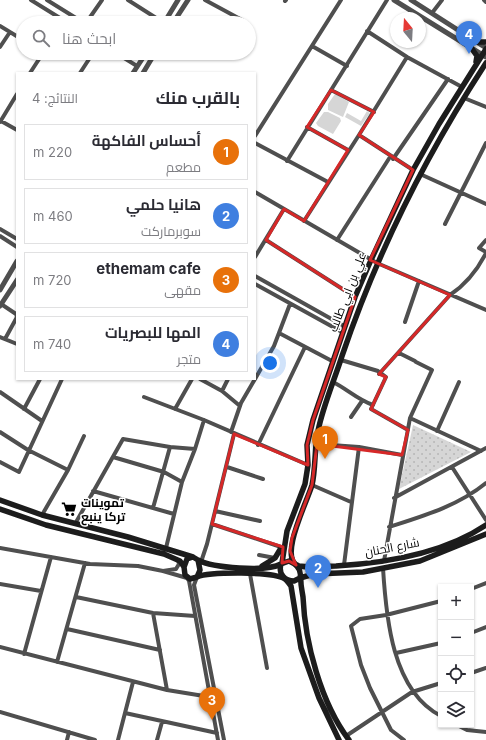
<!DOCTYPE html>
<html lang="ar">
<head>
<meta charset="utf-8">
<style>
  body { margin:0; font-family:Inter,Cairo,sans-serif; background:#f2f2f3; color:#2b2b33; direction:rtl }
  .controls { position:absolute; right:12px; bottom:12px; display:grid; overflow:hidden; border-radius:0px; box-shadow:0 1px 3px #0004 }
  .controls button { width:36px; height:36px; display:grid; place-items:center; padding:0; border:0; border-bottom:1px solid #e1e1e2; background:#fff; color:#2b2b33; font:20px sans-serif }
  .compass { position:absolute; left:390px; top:12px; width:36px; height:36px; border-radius:50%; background:#fff; box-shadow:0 1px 3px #0004; rotate:342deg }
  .you { position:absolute; left:270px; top:363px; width:14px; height:14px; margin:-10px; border:3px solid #fff; border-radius:50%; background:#1a73e8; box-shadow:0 0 0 6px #1a73e833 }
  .badge { display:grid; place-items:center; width:26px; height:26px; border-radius:50%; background:#000; color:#fff; font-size:13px; font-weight:700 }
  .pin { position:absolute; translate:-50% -33px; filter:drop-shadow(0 1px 2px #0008) }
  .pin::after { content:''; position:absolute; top:21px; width:14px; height:12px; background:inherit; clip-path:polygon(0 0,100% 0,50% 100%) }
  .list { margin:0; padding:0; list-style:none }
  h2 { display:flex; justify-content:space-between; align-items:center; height:52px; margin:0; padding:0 16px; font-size:17px }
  h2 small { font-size:13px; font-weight:400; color:#7c7c81 }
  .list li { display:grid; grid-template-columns:26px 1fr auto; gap:12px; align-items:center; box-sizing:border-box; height:56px; margin:0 8px 8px; padding:0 8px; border:1px solid #e1e1e2; border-radius:0px }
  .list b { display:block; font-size:15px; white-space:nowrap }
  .list p { margin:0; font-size:13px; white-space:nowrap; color:#7c7c81 }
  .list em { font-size:13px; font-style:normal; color:#7c7c81 }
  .icon { flex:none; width:22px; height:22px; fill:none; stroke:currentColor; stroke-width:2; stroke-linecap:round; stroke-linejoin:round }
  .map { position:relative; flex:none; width:486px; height:740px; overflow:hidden; direction:ltr }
  .search { position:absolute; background:#fff; box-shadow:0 1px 3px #0004; left:16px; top:16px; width:240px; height:44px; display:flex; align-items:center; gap:10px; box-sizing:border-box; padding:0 14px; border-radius:22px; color:#7c7c81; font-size:15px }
  .panel { position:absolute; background:#fff; box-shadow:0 1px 3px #0004; left:16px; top:72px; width:240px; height:308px; border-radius:0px; direction:rtl }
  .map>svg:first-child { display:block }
  .green { fill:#d6d6d6 }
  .park { fill:url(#park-dots) }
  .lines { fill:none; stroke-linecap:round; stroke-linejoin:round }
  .minor { stroke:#4f4f4f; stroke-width:4 }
  .tertiary { stroke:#4f4f4f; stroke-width:5 }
  .secondary { stroke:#1c1c1c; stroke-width:5.5 }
  .marked { fill:none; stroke:#d62828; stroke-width:3; stroke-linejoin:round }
  .labels { text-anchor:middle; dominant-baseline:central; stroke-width:3; stroke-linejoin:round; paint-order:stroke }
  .street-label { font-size:12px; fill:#000; stroke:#fff }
  .poi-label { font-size:12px; font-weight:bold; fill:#000; stroke:#fff; text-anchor:start }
</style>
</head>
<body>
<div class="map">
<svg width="486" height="740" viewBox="0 0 486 740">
  <defs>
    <pattern id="park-dots" width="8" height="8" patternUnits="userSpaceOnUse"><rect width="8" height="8" fill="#d6d6d6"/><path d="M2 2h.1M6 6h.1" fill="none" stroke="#b6b6b6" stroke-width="1.8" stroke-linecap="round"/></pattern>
  </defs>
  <rect width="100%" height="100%" fill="#fff"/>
  <!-- green -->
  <path class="green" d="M335,94L349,102L343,117L328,110V104Z
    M367,111L370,113L361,126L345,117L347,113L361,121Z
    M324,112H328L340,118L341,121L333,134L318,126L316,123Z"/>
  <!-- park -->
  <path class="park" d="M413,425L471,452L399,489Z"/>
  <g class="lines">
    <!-- minor -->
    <path class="minor" d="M31,0L68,23
      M47,0L84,23
      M128,0L164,23
      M205,0L242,20
      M484,0L486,2
      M285,1L286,0
      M432,13L442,0
      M86,23L102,0
      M0,26L23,40
      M367,31L407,57L462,87
      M312,46L347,66
      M0,47L10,32
      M116,53L137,66
      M133,53L142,59
      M30,73L43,53
      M80,73L93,53
      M331,90L374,112
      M464,98L486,107
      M1,121L17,130
      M0,122L17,94
      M307,127L348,150
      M359,135L413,170
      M255,136L341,0
      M255,143L328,182
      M393,159L448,79
      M287,161L387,0
      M420,174L486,204
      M255,192L377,263L486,310
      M304,221L359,135L407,57
      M445,224L486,143
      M0,229L17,239
      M0,236L17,247
      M266,240L355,297
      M337,240L390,157
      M486,240L479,248L486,252
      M255,257L284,209
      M255,276L344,326
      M255,284L342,332
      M1,304L16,314L17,317L5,339
      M405,322L419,281
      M279,333L332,361
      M0,337L17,344
      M399,353L415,361
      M341,360L378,371L386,377L371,409L408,430
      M379,374L450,295C465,285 478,269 486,253
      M200,379L222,391L240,406
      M255,379L274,346L290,304
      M333,382C347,389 358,400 373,405
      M222,391L228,379
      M0,392L42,421
      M144,397L204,420L308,465
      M24,409L40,379
      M175,409L192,379
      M351,417L362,401
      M410,418L481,451
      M437,431L459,382
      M0,432L28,450L68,470
      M231,432L241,403L255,379
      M317,444L359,447L402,455
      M258,445L305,347
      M113,457L164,472L182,482
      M0,462L19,472L62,379
      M227,467L263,479
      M452,467L486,520
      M312,485L351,502
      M93,491L174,514
      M394,498L486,448
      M153,508L170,447
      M215,511L260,521
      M42,515L68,470L84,436
      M75,524L123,439L170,447L195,449
      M212,524L281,547
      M389,527C423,516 458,506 486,483
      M0,548L90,564L138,566L163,571
      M166,548L182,482L195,449L204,420
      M259,555L275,558
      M178,560L179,564L176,569L163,571L187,578L189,581L218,740
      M384,561L410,418L432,370L416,362
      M201,562L207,544L234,434
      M344,565L359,447
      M383,568C386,617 392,691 441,716
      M250,574L267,668
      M197,577L194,585L224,740
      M0,584L41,591
      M471,589L486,583
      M76,597L153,613L195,616
      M153,613L167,690
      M67,629L160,650
      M471,633L486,627
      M0,647L167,690L210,697
      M396,653L441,643
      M24,654L51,557
      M57,662L85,563
      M471,673L486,668
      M0,712L95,740
      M125,713L217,733
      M457,725L467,730L486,732
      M346,736L412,692L441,683
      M67,740L69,732
      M118,740L133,682
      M157,740L162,722
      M404,740L391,730L370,688L361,665L351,626L360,619L386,615L441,601"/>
    <!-- tertiary -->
    <path class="tertiary" d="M394,0L486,57
      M411,0L486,48
      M164,23L178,0
      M173,23L188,0
      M133,73L146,53
      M143,73L155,53
      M0,290L17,261
      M0,306L17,280"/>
    <!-- secondary -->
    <path class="secondary" d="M476,42H486
      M472,49L477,56L476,62
      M486,63C426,155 377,253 342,356C334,381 323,406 318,431C314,449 316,468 312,485C308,500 277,560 299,566C311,568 324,566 336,566C387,563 443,554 486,525
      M0,500L42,515L128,537L193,557
      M0,509L46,525L164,554L180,561L184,567
      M193,557L198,560L200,570L197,577L190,579L185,575L184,567L187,559Z
      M198,560C213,568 266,572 281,564
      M289,561C296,564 302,570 300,578L294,581C285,581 278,574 281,564Z
      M282,563L287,531L305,484L308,465L307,445L313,420L355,297L371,260L413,170L439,124L486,49
      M262,566L275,558L281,548
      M301,576C300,583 302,590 303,597C305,643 321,703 349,740
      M197,577C209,572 274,571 285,579C287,580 289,584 291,586L301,648L319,698L339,740
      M300,578L314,574L363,572L420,561L486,534"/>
  </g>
  <!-- marked area -->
  <path class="marked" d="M331,90L374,112L359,135L413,170L370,260L450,295L379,374L386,377L371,409L408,430L402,455L317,444L312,485L292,538L290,551L296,565L289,561L282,563L283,547L212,524L234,434L308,465L307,445L313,420L355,297L266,240L284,209L304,221L348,150L307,127Z"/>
  <!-- icons -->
  <defs>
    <g id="supermarket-bare" transform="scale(1.2)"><path d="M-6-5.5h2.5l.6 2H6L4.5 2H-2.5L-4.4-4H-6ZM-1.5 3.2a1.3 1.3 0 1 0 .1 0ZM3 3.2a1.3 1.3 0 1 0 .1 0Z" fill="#000" stroke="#fff" stroke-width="2.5" paint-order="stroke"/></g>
  </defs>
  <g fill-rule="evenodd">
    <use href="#supermarket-bare" x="69" y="509"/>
  </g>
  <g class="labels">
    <!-- street labels -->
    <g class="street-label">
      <text transform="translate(347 292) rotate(-69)">علي بن ابي طالب</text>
      <text transform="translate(392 547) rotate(-11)">شارع الحنان</text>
    </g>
    <!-- poi labels -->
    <g class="poi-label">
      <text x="81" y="502">تموينات<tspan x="81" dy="14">تركا ينبع</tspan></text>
    </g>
  </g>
</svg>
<div class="controls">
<button>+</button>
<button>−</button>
<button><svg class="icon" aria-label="locate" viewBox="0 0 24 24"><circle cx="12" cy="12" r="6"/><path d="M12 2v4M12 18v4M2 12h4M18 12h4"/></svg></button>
<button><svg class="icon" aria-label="layers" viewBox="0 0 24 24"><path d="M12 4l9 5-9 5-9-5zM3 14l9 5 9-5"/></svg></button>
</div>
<svg class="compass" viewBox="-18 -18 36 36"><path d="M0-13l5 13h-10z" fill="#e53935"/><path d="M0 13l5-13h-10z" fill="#7c7c81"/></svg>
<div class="you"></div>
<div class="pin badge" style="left:325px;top:459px;background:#e8710a">1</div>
<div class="pin badge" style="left:318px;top:588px;background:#3f7fe0">2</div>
<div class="pin badge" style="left:212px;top:720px;background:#e8710a">3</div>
<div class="pin badge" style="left:469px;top:54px;background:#3f7fe0">4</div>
<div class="search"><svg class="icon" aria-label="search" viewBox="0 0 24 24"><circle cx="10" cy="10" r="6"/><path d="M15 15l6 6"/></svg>ابحث هنا</div>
<section class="panel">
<h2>بالقرب منك<small>النتائج: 4</small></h2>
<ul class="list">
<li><span class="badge" style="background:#e8710a">1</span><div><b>أحساس الفاكهة</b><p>مطعم</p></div><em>220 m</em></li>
<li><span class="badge" style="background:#3f7fe0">2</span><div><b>هانيا حلمي</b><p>سوبرماركت</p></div><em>460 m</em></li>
<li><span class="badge" style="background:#e8710a">3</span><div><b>ethemam cafe</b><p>مقهى</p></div><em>720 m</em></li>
<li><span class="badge" style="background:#3f7fe0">4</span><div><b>المها للبصريات</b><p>متجر</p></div><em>740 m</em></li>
</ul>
</section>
</div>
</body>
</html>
